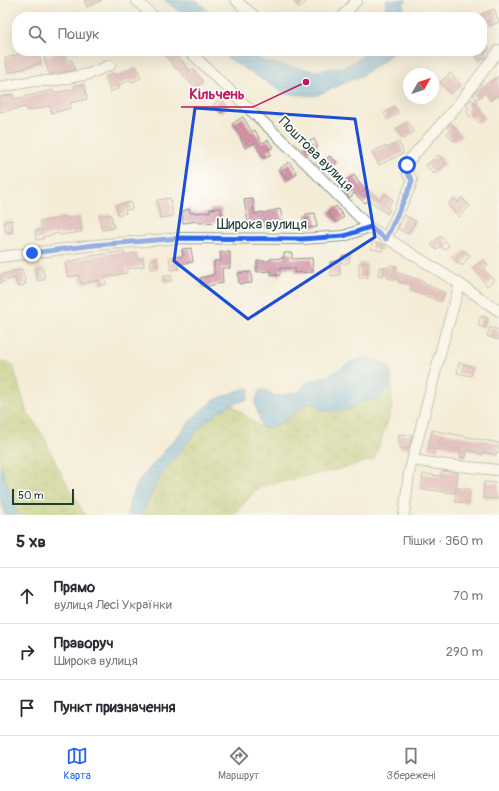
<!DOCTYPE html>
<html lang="uk">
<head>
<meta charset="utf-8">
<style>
  body { margin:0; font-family:Pangolin,sans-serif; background:#f7f7f7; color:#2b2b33 }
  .compass { position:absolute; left:403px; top:68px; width:36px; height:36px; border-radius:50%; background:#fff; box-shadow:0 4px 16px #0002; rotate:50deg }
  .scale { position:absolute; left:12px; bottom:10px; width:62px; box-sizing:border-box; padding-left:4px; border:2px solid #1f3d34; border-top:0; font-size:11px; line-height:14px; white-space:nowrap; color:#1f3d34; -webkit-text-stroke:3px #fff; paint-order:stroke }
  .stop { position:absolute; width:12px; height:12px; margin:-9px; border:3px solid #2563eb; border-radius:50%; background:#fff }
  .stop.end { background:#2563eb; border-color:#fff; box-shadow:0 1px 4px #0008 }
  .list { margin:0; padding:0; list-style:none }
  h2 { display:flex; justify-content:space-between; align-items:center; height:52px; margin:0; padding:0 16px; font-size:17px }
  h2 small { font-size:13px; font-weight:400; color:#7c7c81 }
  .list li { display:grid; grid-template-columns:26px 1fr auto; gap:12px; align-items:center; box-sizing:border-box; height:56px; padding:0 16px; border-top:1px solid #e1e1e2 }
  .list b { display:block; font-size:15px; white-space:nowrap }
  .list p { margin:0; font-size:13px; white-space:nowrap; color:#7c7c81 }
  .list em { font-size:13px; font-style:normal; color:#7c7c81 }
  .icon { flex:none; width:22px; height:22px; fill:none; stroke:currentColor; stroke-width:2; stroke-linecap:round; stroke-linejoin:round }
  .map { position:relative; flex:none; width:499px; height:515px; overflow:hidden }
  .search { position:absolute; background:#fff; box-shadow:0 4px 16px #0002; left:12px; right:12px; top:12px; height:44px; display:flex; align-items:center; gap:10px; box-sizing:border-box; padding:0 14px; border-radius:16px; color:#7c7c81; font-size:15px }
  .sheet { height:220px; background:#fff }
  nav { display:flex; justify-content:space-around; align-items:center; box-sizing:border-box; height:56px; border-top:1px solid #e1e1e2; background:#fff; font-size:11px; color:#7c7c81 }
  nav a { display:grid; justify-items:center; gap:2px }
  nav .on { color:#2563eb }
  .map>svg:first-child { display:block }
  .wetland { fill:url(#wetland-marsh); stroke:#68814e }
  .water { fill:url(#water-rules); stroke:#45788c }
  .building { fill:url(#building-hatch) }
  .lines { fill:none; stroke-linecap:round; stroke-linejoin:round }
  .minor-casing { stroke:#8a9486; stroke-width:12 }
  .minor { stroke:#fff; stroke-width:10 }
  .route { stroke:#2563eb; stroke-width:5 }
  .marked { fill:none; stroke:#1d4ed8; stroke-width:3; stroke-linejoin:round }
  .labels { text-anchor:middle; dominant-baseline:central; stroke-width:3.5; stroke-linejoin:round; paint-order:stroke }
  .street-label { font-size:14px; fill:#1f3d34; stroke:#fff }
  .leader { fill:none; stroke:#c2185b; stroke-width:1.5 }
  .callout-dot { fill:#c2185b; stroke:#fff; stroke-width:1.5 }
  .callout-label { font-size:15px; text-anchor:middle; font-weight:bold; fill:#c2185b; stroke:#fff; stroke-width:3.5; stroke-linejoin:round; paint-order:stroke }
</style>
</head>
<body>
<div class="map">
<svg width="499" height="515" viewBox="0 0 499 515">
  <defs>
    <pattern id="wetland-marsh" width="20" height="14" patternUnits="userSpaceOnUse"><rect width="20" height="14" fill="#b0c569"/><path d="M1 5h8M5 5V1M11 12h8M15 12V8" fill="none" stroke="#8fa157"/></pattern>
    <pattern id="water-rules" width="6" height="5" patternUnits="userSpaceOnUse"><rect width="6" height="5" fill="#6bb3e3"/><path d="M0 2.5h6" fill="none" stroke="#5793b9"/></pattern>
    <pattern id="building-hatch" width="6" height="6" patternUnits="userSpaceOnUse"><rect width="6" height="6" fill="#d594a8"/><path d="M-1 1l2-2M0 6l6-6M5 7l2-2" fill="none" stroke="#ac7a8a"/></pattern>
  </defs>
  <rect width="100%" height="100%" fill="#fff"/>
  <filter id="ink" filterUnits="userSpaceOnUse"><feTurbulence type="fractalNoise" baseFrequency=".025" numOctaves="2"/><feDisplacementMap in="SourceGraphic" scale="8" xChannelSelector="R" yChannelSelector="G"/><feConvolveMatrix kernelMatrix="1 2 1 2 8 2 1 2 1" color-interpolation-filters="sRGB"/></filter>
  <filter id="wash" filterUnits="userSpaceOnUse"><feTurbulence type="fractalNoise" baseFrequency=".012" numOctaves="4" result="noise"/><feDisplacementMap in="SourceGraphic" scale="16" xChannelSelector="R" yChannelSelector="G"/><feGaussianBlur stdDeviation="0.9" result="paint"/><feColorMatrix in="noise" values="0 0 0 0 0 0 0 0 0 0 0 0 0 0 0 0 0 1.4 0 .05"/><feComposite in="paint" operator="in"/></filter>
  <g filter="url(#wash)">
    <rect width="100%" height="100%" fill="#f4ecd7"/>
    <!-- wetland -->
    <path class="wetland" d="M7,362L13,365L26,410L44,437L57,466L85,515H18L0,464V363Z
      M392,387L391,412L374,459L344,468L262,486L255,491L233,515H142L155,485L162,473L197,430L217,412L232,405C239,410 255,425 262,427C273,432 301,409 310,402L350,409L359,402L377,399Z"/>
    <!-- water -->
    <path class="water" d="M164,0H196L214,17H186Z
      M386,0H407L403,3L405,17H385Z
      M221,51H249L264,62L316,71L343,67L352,63L369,51H394L382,62L361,76L315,96L286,94L226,57Z
      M363,358L381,361L391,369L392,387L377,399L359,402L350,409L337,412L319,409L316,404L310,402C297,411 279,429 262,428L255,403L259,391L265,390L275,396L299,392L307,382L330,375L351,362Z
      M250,388L247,400C218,404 197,430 180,452C171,462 163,472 156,484C150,494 146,505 142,515H128L130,499L140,479L195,416L212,401L242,389Z
      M0,464L18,515H5L4,513L0,497Z"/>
    <g id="blocks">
      <!-- building -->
      <path class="building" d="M84,0H102L87,7Z
        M293,0H309L299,8Z
        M494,9L499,22L490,26L488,21L483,23L482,17L480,15Z
        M482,37L490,49L484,53L486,57L479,61L473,51H482Z
        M32,51H38L41,63L8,73L5,58Z
        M64,51L67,61L72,60L75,70L49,74L44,57Z
        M162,51H173L190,71L193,69L203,81L195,88L177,68L176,69Z
        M137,67L141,78L132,82L131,80L118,85L120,88L110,92L105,77L114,73L115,76Z
        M450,73L461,85L451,94L440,82Z
        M499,76V95L490,100L485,93L477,99L473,95L477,90Z
        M84,84L87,99L70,103L71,108L52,113L50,106L27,111L26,107L0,112V97L13,94L14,99L53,90L54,93L74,89V86Z
        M221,98L228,107L220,113L213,105Z
        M472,99L485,118L479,123L474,116L471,118L466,111L469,108L466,104Z
        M395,107L399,113L387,120L384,113Z
        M243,117L252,132L255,130L262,143L268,140L273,147L268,150L271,154L264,158L254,143L245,148L240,138L241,137L232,124Z
        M408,122L414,132L403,139L396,129Z
        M451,123L462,136L453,141L447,133L450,131L447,127Z
        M314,139L318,147L307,152L303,145Z
        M399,142L404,153L379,165L372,152L385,146L386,148Z
        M439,155L446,164L434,174L426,165Z
        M329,156L337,162L329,171L322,165Z
        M289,162L297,174L287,181L279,169Z
        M354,175L360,184L380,200L385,194L393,200L387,208L390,210L387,214L369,200L365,203L354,193L350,198L345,193L349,189L344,182Z
        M170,198L173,216L160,218L157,200Z
        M454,198L458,202L462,198L470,206L459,217L448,205Z
        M253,199L254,214L263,212L264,213L280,209L284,224L265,228L264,221L248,223L244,200Z
        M131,202L132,209L125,210L126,213L118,215L116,205Z
        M336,206L344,217L336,223L328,212Z
        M221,208L223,222L198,223V221L183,223L182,211L190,209V213L210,212V209Z
        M315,213L317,227L308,228L306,214Z
        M111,214L114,228L102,230L99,216Z
        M404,215L416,221L408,234L398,229Z
        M80,216L82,232L60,235L59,233L43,237V239L36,240L35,231L42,230L40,222L59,218V217H66V219Z
        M12,220L13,232L6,233L4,221Z
        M440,236L449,245L445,250L441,246L437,250L431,245Z
        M372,242L383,245L382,251L371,249Z
        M191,248L193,262L178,264L179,269L171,270L169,257L183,256L182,249Z
        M464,250L470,255L462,266L455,260Z
        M123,251L124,255L137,253L138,259L143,258L144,266L126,269L127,273L105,277L106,284L99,285V280L81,284L79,275L68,277L65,263L92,256Z
        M220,252H230V268H222L223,283L202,287L200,278L214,275V261H221Z
        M284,253H292V259L312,258L313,272L295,273V268H280V275H271V271L257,272V261H270V259L284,258Z
        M342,256H350L349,263H341Z
        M156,258L158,268L151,269L150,259Z
        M484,259L488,265L484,269L494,280L487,286L473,268Z
        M339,261L340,275L331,276L330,262Z
        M359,263H367V278H359Z
        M390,265L397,266L396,272L423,281V283L445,293L441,302L410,290L412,285L398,282V280L387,278L388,277L378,275L379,267L389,268Z
        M42,267L45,279L38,281L35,269Z
        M22,269L26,284L18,287L15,278L0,283V275Z
        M251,272L252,283L239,284L238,273Z
        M171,275L172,281L164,282L163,276Z
        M481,316L488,318L485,328L478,326Z
        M490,327L499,330V340L487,336Z
        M459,363L473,367L471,376L457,373Z
        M432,430L499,443V453L496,452V455L484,452L483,454L467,450L466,458L460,457L461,450L439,444L438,450L429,448Z
        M399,434L412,435L409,449L400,448V442H398Z
        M442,471L458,473L456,488L470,489L469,503L455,502L456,490L455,493L421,489L423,474L441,476Z
        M484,482L499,483V499L483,498Z"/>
    </g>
  </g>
  <g filter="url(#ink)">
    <use href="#blocks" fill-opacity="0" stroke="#8a9486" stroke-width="1"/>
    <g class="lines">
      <!-- minor casing -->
      <g class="minor-casing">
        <path id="minor" d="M136,0L154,17
          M236,0L242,6L256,17
          M342,17L357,0
          M189,51L312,169L369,227L460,284L499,311
          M0,87L34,81H53L89,74L110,65
          M386,239L410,187L412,180L408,174L407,165L411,158L457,106L499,50
          M0,257L95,245L181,238L302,239L344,236L369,227
          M413,460L438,464L499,470
          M404,515L409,473L445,335L460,284"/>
      </g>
      <!-- minor -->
      <use href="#minor" class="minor"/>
    </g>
  </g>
  <g class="lines" filter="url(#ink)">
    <!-- route -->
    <path class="route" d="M32,253L95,245L181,238L302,239L344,236L370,227L386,239L410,187L412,180L408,174L407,165"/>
  </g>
  <!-- marked area -->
  <path d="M0 0H499V515H0ZM195,108L355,119L375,237L248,319L174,261Z" fill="#f4ecd7" fill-opacity=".55" fill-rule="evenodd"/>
  <path class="marked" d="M195,108L355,119L375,237L248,319L174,261Z"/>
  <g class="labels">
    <!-- street labels -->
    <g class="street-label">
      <text transform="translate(316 154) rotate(45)">Поштова вулиця</text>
      <text x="262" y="224">Широка вулиця</text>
    </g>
  </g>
  <!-- callouts -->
  <path class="leader" d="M306 82L253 107H181"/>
  <circle class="callout-dot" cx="306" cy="82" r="4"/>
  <g class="callout-label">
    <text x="217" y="99">Кільчень</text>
  </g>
</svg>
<svg class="compass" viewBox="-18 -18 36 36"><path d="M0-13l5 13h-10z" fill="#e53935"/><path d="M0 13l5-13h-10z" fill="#7c7c81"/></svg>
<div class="scale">50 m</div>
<div class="stop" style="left:407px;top:165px"></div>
<div class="stop end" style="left:32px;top:253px"></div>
<div class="search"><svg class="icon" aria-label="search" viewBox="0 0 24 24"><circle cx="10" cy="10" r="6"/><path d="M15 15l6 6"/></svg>Пошук</div>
</div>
<section class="sheet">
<h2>5 хв<small>Пішки · 360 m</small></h2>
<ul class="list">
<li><svg class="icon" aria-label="ahead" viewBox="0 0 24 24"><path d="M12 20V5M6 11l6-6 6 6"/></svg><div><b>Прямо</b><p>вулиця Лесі Українки</p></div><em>70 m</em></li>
<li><svg class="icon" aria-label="right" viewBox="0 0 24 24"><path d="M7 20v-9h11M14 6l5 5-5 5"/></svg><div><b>Праворуч</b><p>Широка вулиця</p></div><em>290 m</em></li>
<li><svg class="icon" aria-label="arrive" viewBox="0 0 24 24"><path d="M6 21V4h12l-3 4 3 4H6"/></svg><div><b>Пункт призначення</b></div></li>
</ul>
</section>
<nav>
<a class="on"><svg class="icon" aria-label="map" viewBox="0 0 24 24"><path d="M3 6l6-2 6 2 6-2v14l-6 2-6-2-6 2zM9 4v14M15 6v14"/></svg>Карта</a>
<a><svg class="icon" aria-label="directions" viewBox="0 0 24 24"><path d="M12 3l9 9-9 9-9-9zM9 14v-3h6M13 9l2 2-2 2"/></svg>Маршрут</a>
<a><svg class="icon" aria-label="saved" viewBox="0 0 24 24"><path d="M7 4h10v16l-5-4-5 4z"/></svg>Збережені</a>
</nav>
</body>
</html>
